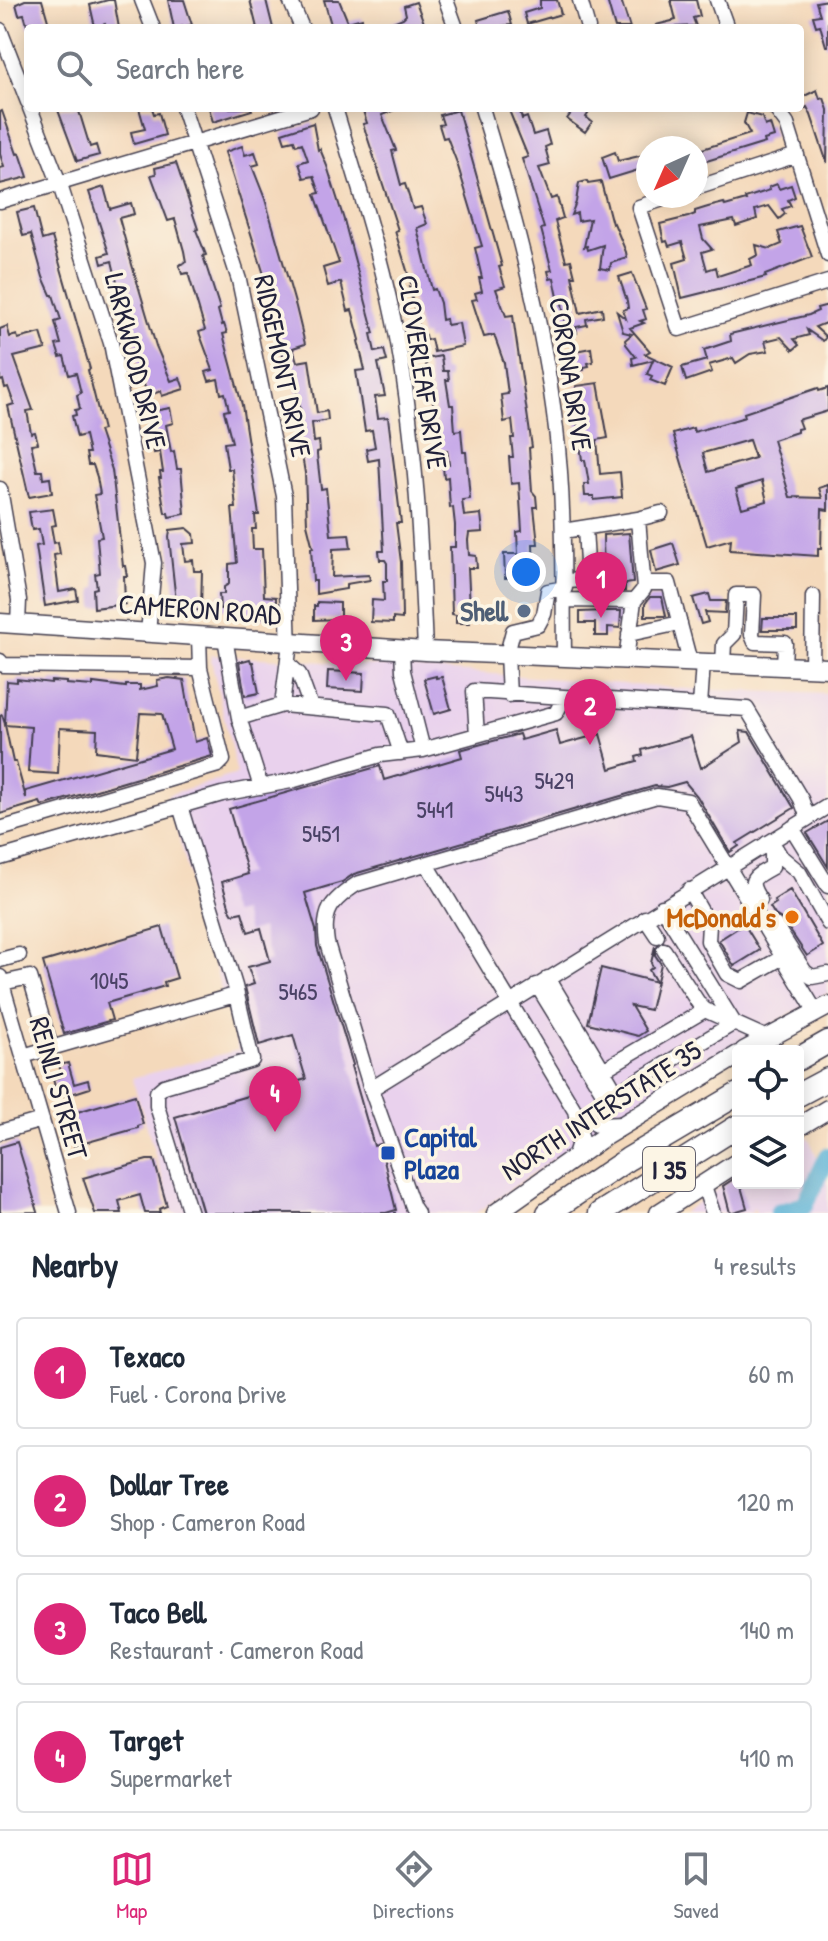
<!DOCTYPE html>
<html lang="en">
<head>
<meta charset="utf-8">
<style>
  body { margin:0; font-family:"Patrick Hand",sans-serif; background:#f6f6f7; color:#1f2937 }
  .controls { position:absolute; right:24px; bottom:24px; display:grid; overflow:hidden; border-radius:8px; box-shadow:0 4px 20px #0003 }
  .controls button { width:72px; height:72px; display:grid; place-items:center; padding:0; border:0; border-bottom:2px solid #e0e1e3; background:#fff; color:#1f2937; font:40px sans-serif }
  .compass { position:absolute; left:636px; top:136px; width:72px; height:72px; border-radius:50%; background:#fff; box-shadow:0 4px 20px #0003; rotate:225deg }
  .you { position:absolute; left:526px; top:572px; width:28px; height:28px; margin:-20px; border:6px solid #fff; border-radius:50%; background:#1a73e8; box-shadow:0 0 0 12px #1a73e833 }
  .badge { display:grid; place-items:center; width:52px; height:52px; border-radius:50%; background:#db2777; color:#fff; font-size:26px; font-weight:700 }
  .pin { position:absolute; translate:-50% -66px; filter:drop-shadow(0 2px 4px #0008) }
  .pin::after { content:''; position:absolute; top:42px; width:28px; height:24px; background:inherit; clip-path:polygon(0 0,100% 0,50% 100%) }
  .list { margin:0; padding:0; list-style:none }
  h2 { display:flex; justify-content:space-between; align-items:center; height:104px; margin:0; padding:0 32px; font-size:34px }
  h2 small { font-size:26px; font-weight:400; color:#747a83 }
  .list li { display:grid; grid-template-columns:52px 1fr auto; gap:24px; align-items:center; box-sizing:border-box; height:112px; margin:0 16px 16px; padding:0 16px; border:2px solid #e0e1e3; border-radius:8px }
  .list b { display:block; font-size:30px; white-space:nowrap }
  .list p { margin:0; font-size:26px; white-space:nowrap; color:#747a83 }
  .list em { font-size:26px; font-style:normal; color:#747a83 }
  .icon { flex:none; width:44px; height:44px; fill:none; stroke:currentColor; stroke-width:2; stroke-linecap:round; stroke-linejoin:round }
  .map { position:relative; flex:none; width:828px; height:1213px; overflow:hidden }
  .search { position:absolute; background:#fff; box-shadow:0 4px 20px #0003; left:24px; right:24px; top:24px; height:88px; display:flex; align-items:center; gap:20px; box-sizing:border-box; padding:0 28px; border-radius:8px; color:#747a83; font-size:30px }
  .sheet { height:616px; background:#fff }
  nav { display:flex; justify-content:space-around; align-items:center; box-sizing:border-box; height:112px; border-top:2px solid #e0e1e3; background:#fff; font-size:22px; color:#747a83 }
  nav a { display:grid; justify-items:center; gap:4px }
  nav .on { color:#db2777 }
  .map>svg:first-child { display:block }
  .built { fill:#e9d1ed }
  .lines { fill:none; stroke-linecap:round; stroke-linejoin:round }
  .river { stroke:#5bb3d8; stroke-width:18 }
  .building { fill:#c3a4e8; fill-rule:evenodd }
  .minor-casing { stroke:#423d4e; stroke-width:17 }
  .major-casing { stroke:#423d4e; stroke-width:21 }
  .highway-casing { stroke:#423d4e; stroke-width:25 }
  .path { stroke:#423d4e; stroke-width:2; stroke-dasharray:2 6; stroke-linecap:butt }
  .minor { stroke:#fff; stroke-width:14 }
  .major { stroke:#fff; stroke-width:18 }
  .highway { stroke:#fff; stroke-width:22 }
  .service-dot { fill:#5c6f8a; stroke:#fcf5e5; stroke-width:3 }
  .food-dot { fill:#e8710a; stroke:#fcf5e5; stroke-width:3 }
  .transit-dot { fill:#1a4fb4; stroke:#fcf5e5; stroke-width:3 }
  .labels { text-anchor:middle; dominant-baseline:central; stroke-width:7; stroke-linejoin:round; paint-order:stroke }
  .number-label { font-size:24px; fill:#4a4266 }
  .shield { fill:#fcf5e5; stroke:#63616e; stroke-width:2 }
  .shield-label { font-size:26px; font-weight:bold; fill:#22223b }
  .street-label { font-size:28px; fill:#22223b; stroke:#fcf5e5 }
  .service-label { font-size:28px; font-weight:bold; fill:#4e5e75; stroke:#fcf5e5; text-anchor:end }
  .food-label { font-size:28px; font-weight:bold; fill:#c56008; stroke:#fcf5e5; text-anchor:end }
  .transit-label { font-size:28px; font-weight:bold; fill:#164399; stroke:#fcf5e5; text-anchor:start }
</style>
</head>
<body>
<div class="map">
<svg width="828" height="1213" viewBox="0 0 828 1213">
  <rect width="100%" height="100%" fill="#fcf5e5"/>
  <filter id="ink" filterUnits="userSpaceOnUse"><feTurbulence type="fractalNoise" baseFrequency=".0125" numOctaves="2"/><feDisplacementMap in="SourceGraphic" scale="16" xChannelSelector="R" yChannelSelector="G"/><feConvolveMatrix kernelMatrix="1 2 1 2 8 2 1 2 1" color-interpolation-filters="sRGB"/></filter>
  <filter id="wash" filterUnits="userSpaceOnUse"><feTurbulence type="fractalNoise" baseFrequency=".006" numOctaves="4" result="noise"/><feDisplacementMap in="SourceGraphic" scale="32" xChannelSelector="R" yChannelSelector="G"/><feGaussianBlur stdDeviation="1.8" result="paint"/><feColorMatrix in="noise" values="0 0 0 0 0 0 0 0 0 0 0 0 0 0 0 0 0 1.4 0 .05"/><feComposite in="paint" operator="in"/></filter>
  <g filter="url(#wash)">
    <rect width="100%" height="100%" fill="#f4d9bb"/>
    <!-- built -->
    <path class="built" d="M210,655L387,666L689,689L828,694V993L729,1048L610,1120L476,1213H173L132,1078L238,1050L167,795L237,774Z
      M808,1137L819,1161L828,1163V1213H756L754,1207L751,1213H682L738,1176V1183H798V1143Z"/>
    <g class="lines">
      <!-- river -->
      <path class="river" d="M778,1213L805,1205L828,1156"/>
    </g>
    <g id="blocks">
      <!-- building -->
      <path class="building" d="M25,0H42L50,28H28L24,14L19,15L16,4Z
        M108,0H114L119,28H106L105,24L95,27L90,5Z
        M168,0H184L192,25L174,28Z
        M250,0H266L273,28H257Z
        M324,0H339L348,22L362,18L363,26L332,28Z
        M540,0H557L561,14L527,24L524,13L540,8Z
        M607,0H621L630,28H615Z
        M671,0H696L700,16L693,18L696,26L657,28L656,25L676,20Z
        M828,0V46H826L820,25L816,26L813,16L820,15L816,2Z
        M416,2L426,28H378L403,18L406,15L404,6Z
        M508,11L512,25L480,28L478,20Z
        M817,90L820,99L824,98L828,110L827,163L811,115L807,107L804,109L800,98Z
        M63,108H78L90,147L96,145L99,155L77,161L58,110Z
        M139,108H152L154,114L159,113L165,135L134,144L131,132L145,129Z
        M209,108H251L252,110L213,122Z
        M362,108H399L382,115L396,150L392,151L401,185L405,184L413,209L421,207L427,224L417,228L432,290L435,289L440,303L442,320L446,319L447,325L459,323L463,346L434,352L431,339L426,340L425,335L421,336L409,287H412L395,231L398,230L363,124L367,123Z
        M508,108H519L522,119L527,117L533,135L546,131L550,145L545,147L550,165L539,168L551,199L557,197L563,218L555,221L566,261L571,260L575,276H572L580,313L602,308L603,316L586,319L587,325L576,327L577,333L566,336L562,302H559L554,278L550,279L548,271L552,270L541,229L544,228L522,159L528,157Z
        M575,108H592L586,117L592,122L585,132L567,119Z
        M458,110L502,266L499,267L505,286L496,289L506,316L513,315L514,324L532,447L529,448L532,491L536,496L537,507H534L538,544H533L534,577L505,578L504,554H518L517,532L522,531L519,483L511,484L509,457H513L511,438H514L512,420L504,422L501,395L508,394L504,363L494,335L484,337L472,300L477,299L475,293L482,291L479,278H482L475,248L482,246L457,163L447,137L443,138L439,125L443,124L440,115Z
        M2,111L17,154L20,153L28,177L0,184V168L4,167L0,154V112Z
        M747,113L762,117L765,126L770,124L774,137L764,140L765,143L697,164L696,151L750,134L744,123Z
        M313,123L318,150L320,149L327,166L344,220L374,333L371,334L375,352L384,350L387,361L378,363L385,396L375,397L378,418L388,417L401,523H396L401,562L402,619L393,618V623L371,622L372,600L384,601L383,581H387V563L385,560H380L379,551H384L379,459L368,461L366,449L375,447L372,430L365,431L356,371L365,370L358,341L360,340L352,310L348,311L341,282L328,286L323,268L339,263L315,194L320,193L314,176L304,178L299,163L308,160L302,143L296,145L294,140L285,142L282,133Z
        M242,146L245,155L255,152L259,164L252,166L265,199L296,307L305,344L293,348L297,362L309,360L317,413L327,411L328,420L312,423L314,442L319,441L320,451L317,452V455L321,489L326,488L331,535L349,534L351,548L333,549L332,577L369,575L370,580L346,584V589L316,594V581H313L311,548H313L307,524L305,473L297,426H293L291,415L301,413L295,383L292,372L288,373L267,297L270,296L267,284L225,152Z
        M615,152L618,161L648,154V167L609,179L602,157Z
        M176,163L198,229L196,230L206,255L203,256L220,309L218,310L222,325L224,324L227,333L223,334L242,405L259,515H255L256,529H252L253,549H262L264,596L276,597V610H265V618H236V608L220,609L219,594H224V587L229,584V564L237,563L232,508H236L232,469H228L224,443L232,442L224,411L229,410L225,393L221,394L218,379L209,381L206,372L213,370L199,332L205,330L188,273L182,274L179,265L186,262L184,251L175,219L168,221L151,175L156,174L155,168Z
        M587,181L588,184L601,182L612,224L614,223L626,252L627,258L611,263L610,270L600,268L603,245L588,250L587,246L584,247L590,219L578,221L577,213L571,215L576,202L579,183Z
        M777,184L779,189L791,185L795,197L788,200L791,206L782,209L785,214L779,219L769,206L755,210L757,219L736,226L734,220L700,227L703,239L712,249L702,252L707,270L716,267L718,276L752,265L750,259L758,255L756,245L770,249L782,244L778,232L800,226L812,257L765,275L766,277L682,298L674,263L687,259L682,242L669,246L667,241L664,242L660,224L688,217L695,214V211L708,207L724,203L725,206L746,200L745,198L770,190L769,187Z
        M104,187L110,209L131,203L134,214L119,218L130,258L156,346L171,381L180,378L184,389L162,396L161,391L147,396L134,345L137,344L125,312L127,311L120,294L112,261L102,264L100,256L109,253L89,192Z
        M34,208L42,240L52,237L90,369L88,370L103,430L99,431L112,470L123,566H125L127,576H124L125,604L94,608L93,589L97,588L95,574L100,573L97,538L102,537L94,495L100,494L97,477L93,465H88L86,453H89L85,435L77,437L72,416L76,415L75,410L80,409L77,395L81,393L76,373L69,375L64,356L60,357L56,345L61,344L55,322L61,320L53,295H51L43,277L31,234L23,236L17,212Z
        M632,273L646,309L643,310L646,319L640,321L644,323L630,328L650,351L645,354L673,367L665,386L650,380L652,376L647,374L653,360L633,365L632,358L636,357L626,344L625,340L632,334L623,332L617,312L626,319L623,310L628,308L627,301L619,277Z
        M828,305V322L815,327L826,337L823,341L807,330L809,335L794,339L799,345L793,350L781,337L765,341L768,351L750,354L736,363L733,358L709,365L712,372L686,381L682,367L707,360L704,350L731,341L730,334L809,315L818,311L817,308Z
        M7,326L10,337L17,335L18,339L41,333L46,349L14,357L33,410L27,411L31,433L35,432L38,443L31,444L37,471H42L43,479L50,478L52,493L29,497L8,406L14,404L8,387L5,388L3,380L0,381V329Z
        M591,348L593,362L588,363L589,366L584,367V370L571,372L570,352Z
        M441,356L443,371H448L449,380H446L450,405H453L455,431L461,430L463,452H466L470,499L462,500L464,516L481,514L483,532L469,533L468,540L469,555L476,556L477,568H468L470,608H476V616H470V623H456V615L452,614L450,547H455V525L453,507L450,508L448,477L444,478L443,466L449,464L447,450L438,451L436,417L425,359Z
        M598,383L608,438L597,440L600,474L620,472L622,497L594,500V496H585L584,484H589L585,460H582L577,421L583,420L581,403L576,404L574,392L576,391V386Z
        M818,388L819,391L828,388V411L798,420L801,428L797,429V432L773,440L790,497L822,498L819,488L828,485V510L822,509L821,549H818V556L730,550L731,539L707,546L673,434L693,428L694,432L745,417L744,413ZM749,440L755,458L708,472L703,453ZM762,481L767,501L742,508L736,489Z
        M170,408L173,423L166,425L171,452L174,451L177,469H181L185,514L169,517L168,513H165L159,478H161L160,472H163L160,452L154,453L149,418V412Z
        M53,509L56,525L51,526L54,543L58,542L60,554L54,555L59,592L76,589L78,600L45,606L36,546L42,545L39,529L32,530L29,512Z
        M187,528L194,534L195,543L183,544L185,561L193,560L194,571H202L201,610L177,611L169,537L170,530Z
        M629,533L633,583L625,584V591H604L603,535Z
        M673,543L680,565L656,572L651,550Z
        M709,594L711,601H726L725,613L705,612L708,622L701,624L693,598Z
        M650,597H662L666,616H645V604Z
        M317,602L340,603V619L314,620V606H317Z
        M605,611H621L620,628L608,627V636H595V623H580V612Z
        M763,618H797V630H762Z
        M250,659L251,662H253L259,693L245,696L239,662Z
        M328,671L364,673L363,691L327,689Z
        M436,676V678L442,677L451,709L434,714L424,679Z
        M169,678L184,680L195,742L207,738L212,756L42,806L40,802L0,814V716L2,715L5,724L7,681L17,682V679L51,683V681L66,682V684L93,686V683L126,687V685H140V690L158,686L157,680ZM140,713L162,714L172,749L26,791V798L16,762H13L5,725L31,727L28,772L58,774L60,728L97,730L96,751L136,756Z
        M556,730L560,745L600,734L610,769L637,761L636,757L643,755L642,750L691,736L701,768L742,742L740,731L749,732L794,808L737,843L739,846L730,852L697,796L685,782L667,787L655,786L354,874L342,882L305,893L316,930L317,946L353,1065L351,1066L374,1146L380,1144L396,1210L386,1213H203L175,1117L306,1079L293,1035L259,1045L245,987L254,984L248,967L270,961L261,928L248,932L242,912L233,914L230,909L222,882L248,874L229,809L380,766L384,780L462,757L460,750L519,734L521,740Z
        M828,821V867L807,833Z
        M790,890L823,946L807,956L783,920L775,915L770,907L776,903L774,900Z
        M744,924L760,950L734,966L719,940Z
        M162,927L177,978L164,982L165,986L107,1003L112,1020L64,1034L43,962Z
        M655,946V955L661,964L650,1010L631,1006L646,1031L638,1036L588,1023L601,968L656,982L649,970L653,967L651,963Z
        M68,1063L74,1084L88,1080L90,1088L65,1096L63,1089L56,1091L53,1079L62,1076L59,1065Z
        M135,1095L143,1124L138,1126V1128L74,1146L67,1115Z
        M17,1142L38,1212L0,1213V1147Z
        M147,1160H154L167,1206L159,1209L160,1213H145L140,1195L119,1201L122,1213H95L83,1178Z
        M738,1176L747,1208L730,1213L723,1186Z"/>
    </g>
  </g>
  <g filter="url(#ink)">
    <use href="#blocks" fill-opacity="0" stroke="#423d4e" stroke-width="2"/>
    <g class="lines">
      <!-- minor casing -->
      <g class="minor-casing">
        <path id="minor" d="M142,0L153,28
          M290,0L302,28
          M446,0L456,28
          M580,0L588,28
          M717,0L727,28
          M0,30L28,102
          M30,108L60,185L111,343L154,563L148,634
          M183,108L239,280L284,496L289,651L282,705
          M335,108C358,185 384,263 398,343C416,444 421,548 425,651
          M482,108C514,213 543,320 556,429C565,505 563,580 564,655
          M775,108L787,124L828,255
          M696,188L797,155
          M672,196L639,207L679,329L828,282
          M0,201L311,108
          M0,489L19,600L18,624
          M638,519L661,513
          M563,531L638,519L644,589L634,601L626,659
          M565,581L588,580L585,528
          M644,583H669L690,662
          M565,600L634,601
          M629,634L680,623
          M199,637L200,668
          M225,638L239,718L282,705L388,714L401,753
          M402,650L403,671L423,750
          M0,661L3,665L200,668L223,760L218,765L0,829
          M723,663L724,644L734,634L736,595H754L752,635L755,642L785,643L784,666
          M289,665L299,674L311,707
          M812,668L813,596
          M509,695L507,654L513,631L538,625L544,614L548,591L565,588
          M700,706L703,662
          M239,718L261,787
          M477,735L474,691L747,709L801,799L808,818
          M180,806L235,986L252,1060L164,1086L157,1092V1106L190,1213
          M792,828L828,886
          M772,842L781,857L799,872L828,923
          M0,858L222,794L291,781L380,755L423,750L556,713L564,698
          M427,864L575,1111L597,1125L622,1124
          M689,890L709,925L708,941L727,974L741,981L783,957
          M760,900C747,880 752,878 772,867V853L767,843
          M662,907L734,1023
          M645,918L657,936
          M775,925L805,972L812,977L828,974
          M664,950L699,1004L705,1010L767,1038
          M0,960L19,955
          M0,977L69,1213
          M548,978L617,1093
          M2,983L30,977L51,1048
          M537,985L607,1099L734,1023
          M23,1056L235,995
          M603,1070L705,1010
          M371,1089L828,806
          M0,1132L42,1120
          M574,1158L581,1136L575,1111
          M703,1183L713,1213
          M417,1213L413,1207L371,1089L327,943C322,911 331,901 357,884L657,796L688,801L816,1012"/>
      </g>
      <!-- major casing -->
      <g class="major-casing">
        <path id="major" d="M0,623L425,651L828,668
          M744,1051L828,1006
          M798,1127L828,1109
          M496,1213L605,1136L738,1055
          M659,1213L738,1162"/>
      </g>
      <!-- highway casing -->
      <g class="highway-casing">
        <path id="highway" d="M798,1059L828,1042
          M798,1095L828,1079
          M548,1213L628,1159L738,1094
          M600,1213L738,1126"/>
      </g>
      <!-- path -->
      <path class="path" d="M394,1213H399"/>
      <!-- minor -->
      <use href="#minor" class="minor"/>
      <!-- major -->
      <use href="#major" class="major"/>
      <!-- highway -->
      <use href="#highway" class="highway"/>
    </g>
  </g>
  <!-- markers -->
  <circle class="service-dot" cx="524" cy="611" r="8"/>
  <circle class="food-dot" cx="792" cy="917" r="8"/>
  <rect class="transit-dot" x="380" y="1145" width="16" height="16" rx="4"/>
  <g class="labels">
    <!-- number labels -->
    <g class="number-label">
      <text x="554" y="780">5429</text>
      <text x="504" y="793">5443</text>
      <text x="435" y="809">5441</text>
      <text x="321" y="833">5451</text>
      <text x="109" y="980">1045</text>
      <text x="298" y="991">5465</text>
    </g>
    <!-- shield labels -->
    <rect class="shield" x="643" y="1147" width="52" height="44" rx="6"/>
    <g class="shield-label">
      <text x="669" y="1169">I 35</text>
    </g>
    <!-- street labels -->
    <g class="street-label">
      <text transform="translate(136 361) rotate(76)">LARKWOOD DRIVE</text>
      <text transform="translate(283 366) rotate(78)">RIDGEMONT DRIVE</text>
      <text transform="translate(423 372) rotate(81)">CLOVERLEAF DRIVE</text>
      <text transform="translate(571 374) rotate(81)">CORONA DRIVE</text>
      <text transform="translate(200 609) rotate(4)">CAMERON ROAD</text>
      <text transform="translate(59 1088) rotate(74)">REINLI STREET</text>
      <text transform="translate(601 1110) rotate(-33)">NORTH INTERSTATE 35</text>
    </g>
    <!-- service labels -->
    <g class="service-label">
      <text x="508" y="611">Shell</text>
    </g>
    <!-- food labels -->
    <g class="food-label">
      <text x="776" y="917">McDonald's</text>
    </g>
    <!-- transit labels -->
    <g class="transit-label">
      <text x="404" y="1137">Capital<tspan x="404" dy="32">Plaza</tspan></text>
    </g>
  </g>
</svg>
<div class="controls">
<button><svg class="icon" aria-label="locate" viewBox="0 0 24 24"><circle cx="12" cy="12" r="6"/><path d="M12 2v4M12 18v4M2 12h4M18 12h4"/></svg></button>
<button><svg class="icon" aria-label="layers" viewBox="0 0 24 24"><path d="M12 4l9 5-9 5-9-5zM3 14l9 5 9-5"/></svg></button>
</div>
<svg class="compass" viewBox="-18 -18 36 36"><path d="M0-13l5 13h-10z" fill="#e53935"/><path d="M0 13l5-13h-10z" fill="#747a83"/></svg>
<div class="you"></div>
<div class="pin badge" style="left:601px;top:618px">1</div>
<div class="pin badge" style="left:590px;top:745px">2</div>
<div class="pin badge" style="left:346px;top:681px">3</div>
<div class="pin badge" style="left:275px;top:1132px">4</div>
<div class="search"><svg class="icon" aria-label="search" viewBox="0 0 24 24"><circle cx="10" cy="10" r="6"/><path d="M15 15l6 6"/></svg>Search here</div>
</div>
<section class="sheet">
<h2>Nearby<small>4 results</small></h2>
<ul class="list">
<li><span class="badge">1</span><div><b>Texaco</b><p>Fuel · Corona Drive</p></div><em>60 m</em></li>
<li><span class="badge">2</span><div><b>Dollar Tree</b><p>Shop · Cameron Road</p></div><em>120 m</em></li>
<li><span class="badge">3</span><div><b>Taco Bell</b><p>Restaurant · Cameron Road</p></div><em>140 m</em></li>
<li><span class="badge">4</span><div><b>Target</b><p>Supermarket</p></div><em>410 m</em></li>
</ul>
</section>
<nav>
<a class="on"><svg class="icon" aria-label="map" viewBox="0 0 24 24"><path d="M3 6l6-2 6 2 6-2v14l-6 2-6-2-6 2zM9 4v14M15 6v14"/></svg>Map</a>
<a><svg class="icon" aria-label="directions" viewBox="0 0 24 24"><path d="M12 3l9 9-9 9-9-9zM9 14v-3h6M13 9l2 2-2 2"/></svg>Directions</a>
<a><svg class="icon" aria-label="saved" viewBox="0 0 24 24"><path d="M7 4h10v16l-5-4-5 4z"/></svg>Saved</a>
</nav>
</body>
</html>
